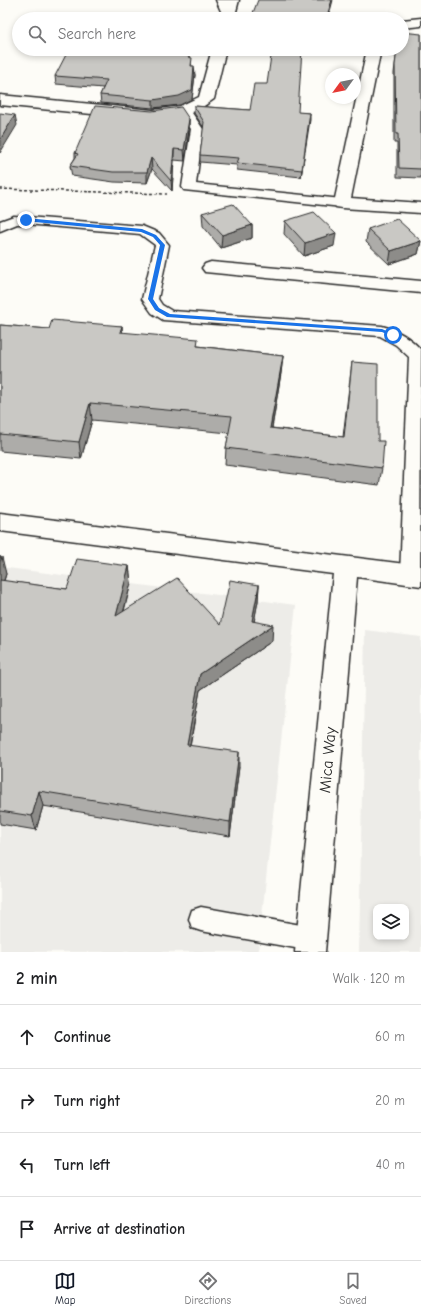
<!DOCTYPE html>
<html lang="en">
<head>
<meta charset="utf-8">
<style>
  body { margin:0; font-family:"Comic Neue",sans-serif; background:#f6f6f6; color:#202124 }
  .controls { position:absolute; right:12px; bottom:12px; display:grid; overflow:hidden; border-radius:8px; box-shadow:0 2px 6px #0003 }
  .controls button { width:36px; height:36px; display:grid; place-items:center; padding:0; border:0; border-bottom:1px solid #e0e0e0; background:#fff; color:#202124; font:20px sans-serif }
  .compass { position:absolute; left:325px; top:68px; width:36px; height:36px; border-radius:50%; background:#fff; box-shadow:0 2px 6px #0003; rotate:237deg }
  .stop { position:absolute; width:12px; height:12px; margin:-9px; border:3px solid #1a73e8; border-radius:50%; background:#fff }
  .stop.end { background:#1a73e8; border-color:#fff; box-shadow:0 1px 4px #0008 }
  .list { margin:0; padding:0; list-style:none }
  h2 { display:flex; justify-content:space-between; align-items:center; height:52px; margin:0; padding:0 16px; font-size:17px }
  h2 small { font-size:13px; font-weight:400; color:#757577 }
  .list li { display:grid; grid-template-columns:26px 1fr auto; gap:12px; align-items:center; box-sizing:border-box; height:64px; padding:0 16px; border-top:1px solid #e0e0e0 }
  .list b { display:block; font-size:15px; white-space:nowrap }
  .list em { font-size:13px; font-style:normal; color:#757577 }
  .icon { flex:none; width:22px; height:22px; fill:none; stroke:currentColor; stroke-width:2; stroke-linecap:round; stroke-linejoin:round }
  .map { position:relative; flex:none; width:421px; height:952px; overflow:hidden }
  .search { position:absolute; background:#fff; box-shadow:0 2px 6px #0003; left:12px; right:12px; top:12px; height:44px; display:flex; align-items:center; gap:10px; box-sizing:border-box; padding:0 14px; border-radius:22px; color:#757577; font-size:15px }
  .sheet { height:308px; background:#fff }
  nav { display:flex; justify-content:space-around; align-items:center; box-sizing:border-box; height:56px; border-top:1px solid #e0e0e0; background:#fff; font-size:11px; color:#757577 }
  nav a { display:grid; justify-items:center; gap:2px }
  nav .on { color:#111827 }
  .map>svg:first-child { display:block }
  .built { fill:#edece8; fill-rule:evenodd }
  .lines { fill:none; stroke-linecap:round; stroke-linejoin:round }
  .lane-casing { stroke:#2b2b2b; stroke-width:3 }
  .street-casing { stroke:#2b2b2b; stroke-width:3 }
  .path { stroke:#2b2b2b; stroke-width:1.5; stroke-dasharray:3 2; stroke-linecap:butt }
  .lane { fill:#fdfcf7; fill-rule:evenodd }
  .street { fill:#fdfcf7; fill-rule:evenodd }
  .wall { fill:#adaca9; stroke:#2b2b2b }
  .shaded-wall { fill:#8d8c89; stroke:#2b2b2b }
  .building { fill:#c9c8c4; stroke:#2b2b2b }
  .route { fill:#1a73e8 }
  .labels { text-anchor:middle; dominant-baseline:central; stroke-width:3.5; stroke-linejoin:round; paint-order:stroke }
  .near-street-label { font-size:16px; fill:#2b2b2b; stroke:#fdfcf7 }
</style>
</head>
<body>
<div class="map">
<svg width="421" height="952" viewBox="0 0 421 952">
  <rect width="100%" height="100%" fill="#fdfcf7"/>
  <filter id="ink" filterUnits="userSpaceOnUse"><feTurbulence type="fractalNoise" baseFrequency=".025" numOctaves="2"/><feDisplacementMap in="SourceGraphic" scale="8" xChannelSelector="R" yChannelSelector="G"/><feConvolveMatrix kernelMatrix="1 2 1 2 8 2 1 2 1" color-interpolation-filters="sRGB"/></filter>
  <g filter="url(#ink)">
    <!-- built -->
    <path class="built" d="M0,567L296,605L258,952H0Z
      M365,630L421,637V952H359ZM376,907H406V937H376Z"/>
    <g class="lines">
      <!-- lane casing -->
      <g class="lane-casing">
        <path id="lane" d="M216,0H226L234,16L232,18H224Z
          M184,106L188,107L203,129L196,184L342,199L347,200L349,203L347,206L342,207L184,190L182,187L191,129L178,110Z
          M14,216L142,226L159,233L169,245L158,299L162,305L172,311L382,326C397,330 411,338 421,350L420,575L417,581L410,583L403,581L400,575L409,357L396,345L380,336L163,320L152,313L142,299L155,245L140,234L26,224H17L0,231V221Z
          M201,907L312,927L321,930L324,939L321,948L312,951L201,931L192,928L189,919L192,910Z"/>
      </g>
      <!-- street casing -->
      <g class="street-casing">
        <path id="street" d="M225,0H239L234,19H220Z
          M421,18V26L402,28V20Z
          M212,49H226L214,99L201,108L184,115L153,120L0,105V95L153,110L180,106L199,97Z
          M367,49H381L351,198L421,203V213L342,208L336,207L334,203Z
          M211,262L421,281V293L205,272L202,268L205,264Z
          M0,513L421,566V586L357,577L325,952H295L333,574L0,531Z"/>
      </g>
      <!-- path -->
      <path class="path" d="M0,189L167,194"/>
      <!-- lane -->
      <use href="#lane" class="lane"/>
      <!-- street -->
      <use href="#street" class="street"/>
    </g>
    <!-- wall -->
    <path class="wall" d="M421,34V178L397,177V143H394V73L397,49Z
      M189,57L195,75L192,99L180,105L153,108L101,103L100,95L103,88L56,84L55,76Z
      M194,106L250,110L310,113L301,177L237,170V165L200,162V155L204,128L194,113Z
      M189,119V129L185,161L174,160L172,191L152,169L147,183L114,182L72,176L70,166L75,158V153Z
      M202,213L252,225V238L221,248L203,226Z
      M285,221L334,246L304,256L284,234Z
      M368,229L421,241L418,254L389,264L366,242Z
      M0,325L49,329L122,326V333L198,346L283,356L281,373L272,428L343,437L352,362L378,441L382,468L379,485L225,465L226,448L229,433L92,420L81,459L0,451Z
      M0,556L6,574L4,581L67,589L129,566L131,583L124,611L220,625L259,585L258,601L254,621L272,641L200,690L190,746L239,767L230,836L43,806L36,830L0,824Z"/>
    <!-- shaded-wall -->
    <path class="shaded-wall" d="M332,0H333L328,19H326Z
      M194,66L195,75L192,99L180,105L153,108V100Z
      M310,113V120L301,177L302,170Z
      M15,115L17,125L0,153V140Z
      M189,119V129L185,161L184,150Z
      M174,149V160L172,191L171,181Z
      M151,158L152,169L147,183V172Z
      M252,225V238L221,248L222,235Z
      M336,233L334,246L304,256L305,243Z
      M421,241L418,254L389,264L391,251Z
      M122,326L123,344L120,332Z
      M283,356L281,373L269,445L270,428Z
      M90,403L92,420L81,459L79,442Z
      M2,557L6,574L0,592V562Z
      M129,566L131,583L118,632L116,616Z
      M259,585L258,601L251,638L252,621Z
      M273,625L272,641L200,690L187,760V745L200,674Z
      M239,752V767L230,836V822Z
      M39,791L43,806L36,830L32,816Z"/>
    <!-- building -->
    <path class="building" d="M258,0H332L326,19L251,18Z
      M402,32L421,34V169L399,168L398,134H396L395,65L397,49H402Z
      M69,49H92L119,51L120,49H189L188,57L192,58L191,66H194L192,90L179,96L153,100L100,95L107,80L55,76Z
      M272,49H302L298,112L310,113L302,170L237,163L239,158L200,155L204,122L194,106L250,110L254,84H267Z
      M95,106L152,111L181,107L189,119L184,150L174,149L171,181L151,158L147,172H113L70,166L78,154L75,153Z
      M0,113L15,115L0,140Z
      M233,204L252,225L222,235L202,213Z
      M314,212L336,233L305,243L285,221Z
      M397,219L421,241L391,251L368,229Z
      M52,320L122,326L120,332L198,339L197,346L283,356L270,428L344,437L352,362L378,364V441H384L382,468L226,448L232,416L90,403L79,442L0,434V325L49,329Z
      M77,559L129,566L116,616L177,578L220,625L230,580L259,585L252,621L273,625L200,674L187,745L239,752L230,822L39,791L32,816L0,811V580L67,589Z"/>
  </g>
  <!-- route -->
  <path class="route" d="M26,218L142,229L156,235L165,245L153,299L159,308L170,314L382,329L396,335L393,337L382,332L167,317L155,310L148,299L160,245L153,237L141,232L24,221Z"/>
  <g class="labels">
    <!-- near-street labels -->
    <g class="near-street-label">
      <text transform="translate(328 760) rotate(-85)">Mica Way</text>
    </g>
  </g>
</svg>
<div class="controls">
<button><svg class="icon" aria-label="layers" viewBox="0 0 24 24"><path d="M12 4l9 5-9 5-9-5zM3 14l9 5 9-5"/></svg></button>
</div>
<svg class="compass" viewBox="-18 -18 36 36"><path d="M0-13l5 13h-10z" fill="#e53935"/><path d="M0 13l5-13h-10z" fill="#757577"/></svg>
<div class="stop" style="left:393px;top:335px"></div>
<div class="stop end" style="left:26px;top:220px"></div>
<div class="search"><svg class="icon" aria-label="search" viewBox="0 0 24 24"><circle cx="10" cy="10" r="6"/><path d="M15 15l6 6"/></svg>Search here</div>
</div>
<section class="sheet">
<h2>2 min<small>Walk · 120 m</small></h2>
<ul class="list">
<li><svg class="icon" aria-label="ahead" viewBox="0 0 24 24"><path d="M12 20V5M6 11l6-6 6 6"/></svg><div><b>Continue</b></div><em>60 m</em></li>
<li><svg class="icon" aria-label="right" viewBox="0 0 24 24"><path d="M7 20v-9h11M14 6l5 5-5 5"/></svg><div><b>Turn right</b></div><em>20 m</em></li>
<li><svg class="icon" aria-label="left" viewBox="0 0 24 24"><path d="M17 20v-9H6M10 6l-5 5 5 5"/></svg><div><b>Turn left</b></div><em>40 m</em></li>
<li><svg class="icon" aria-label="arrive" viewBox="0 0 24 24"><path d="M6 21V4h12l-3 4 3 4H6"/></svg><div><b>Arrive at destination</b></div></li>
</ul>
</section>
<nav>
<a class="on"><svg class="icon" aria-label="map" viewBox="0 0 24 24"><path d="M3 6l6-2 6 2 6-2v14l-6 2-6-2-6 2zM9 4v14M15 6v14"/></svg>Map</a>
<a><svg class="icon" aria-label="directions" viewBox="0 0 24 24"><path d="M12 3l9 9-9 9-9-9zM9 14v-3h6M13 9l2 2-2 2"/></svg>Directions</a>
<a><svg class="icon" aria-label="saved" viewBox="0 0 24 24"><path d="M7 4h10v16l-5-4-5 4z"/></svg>Saved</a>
</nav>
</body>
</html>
